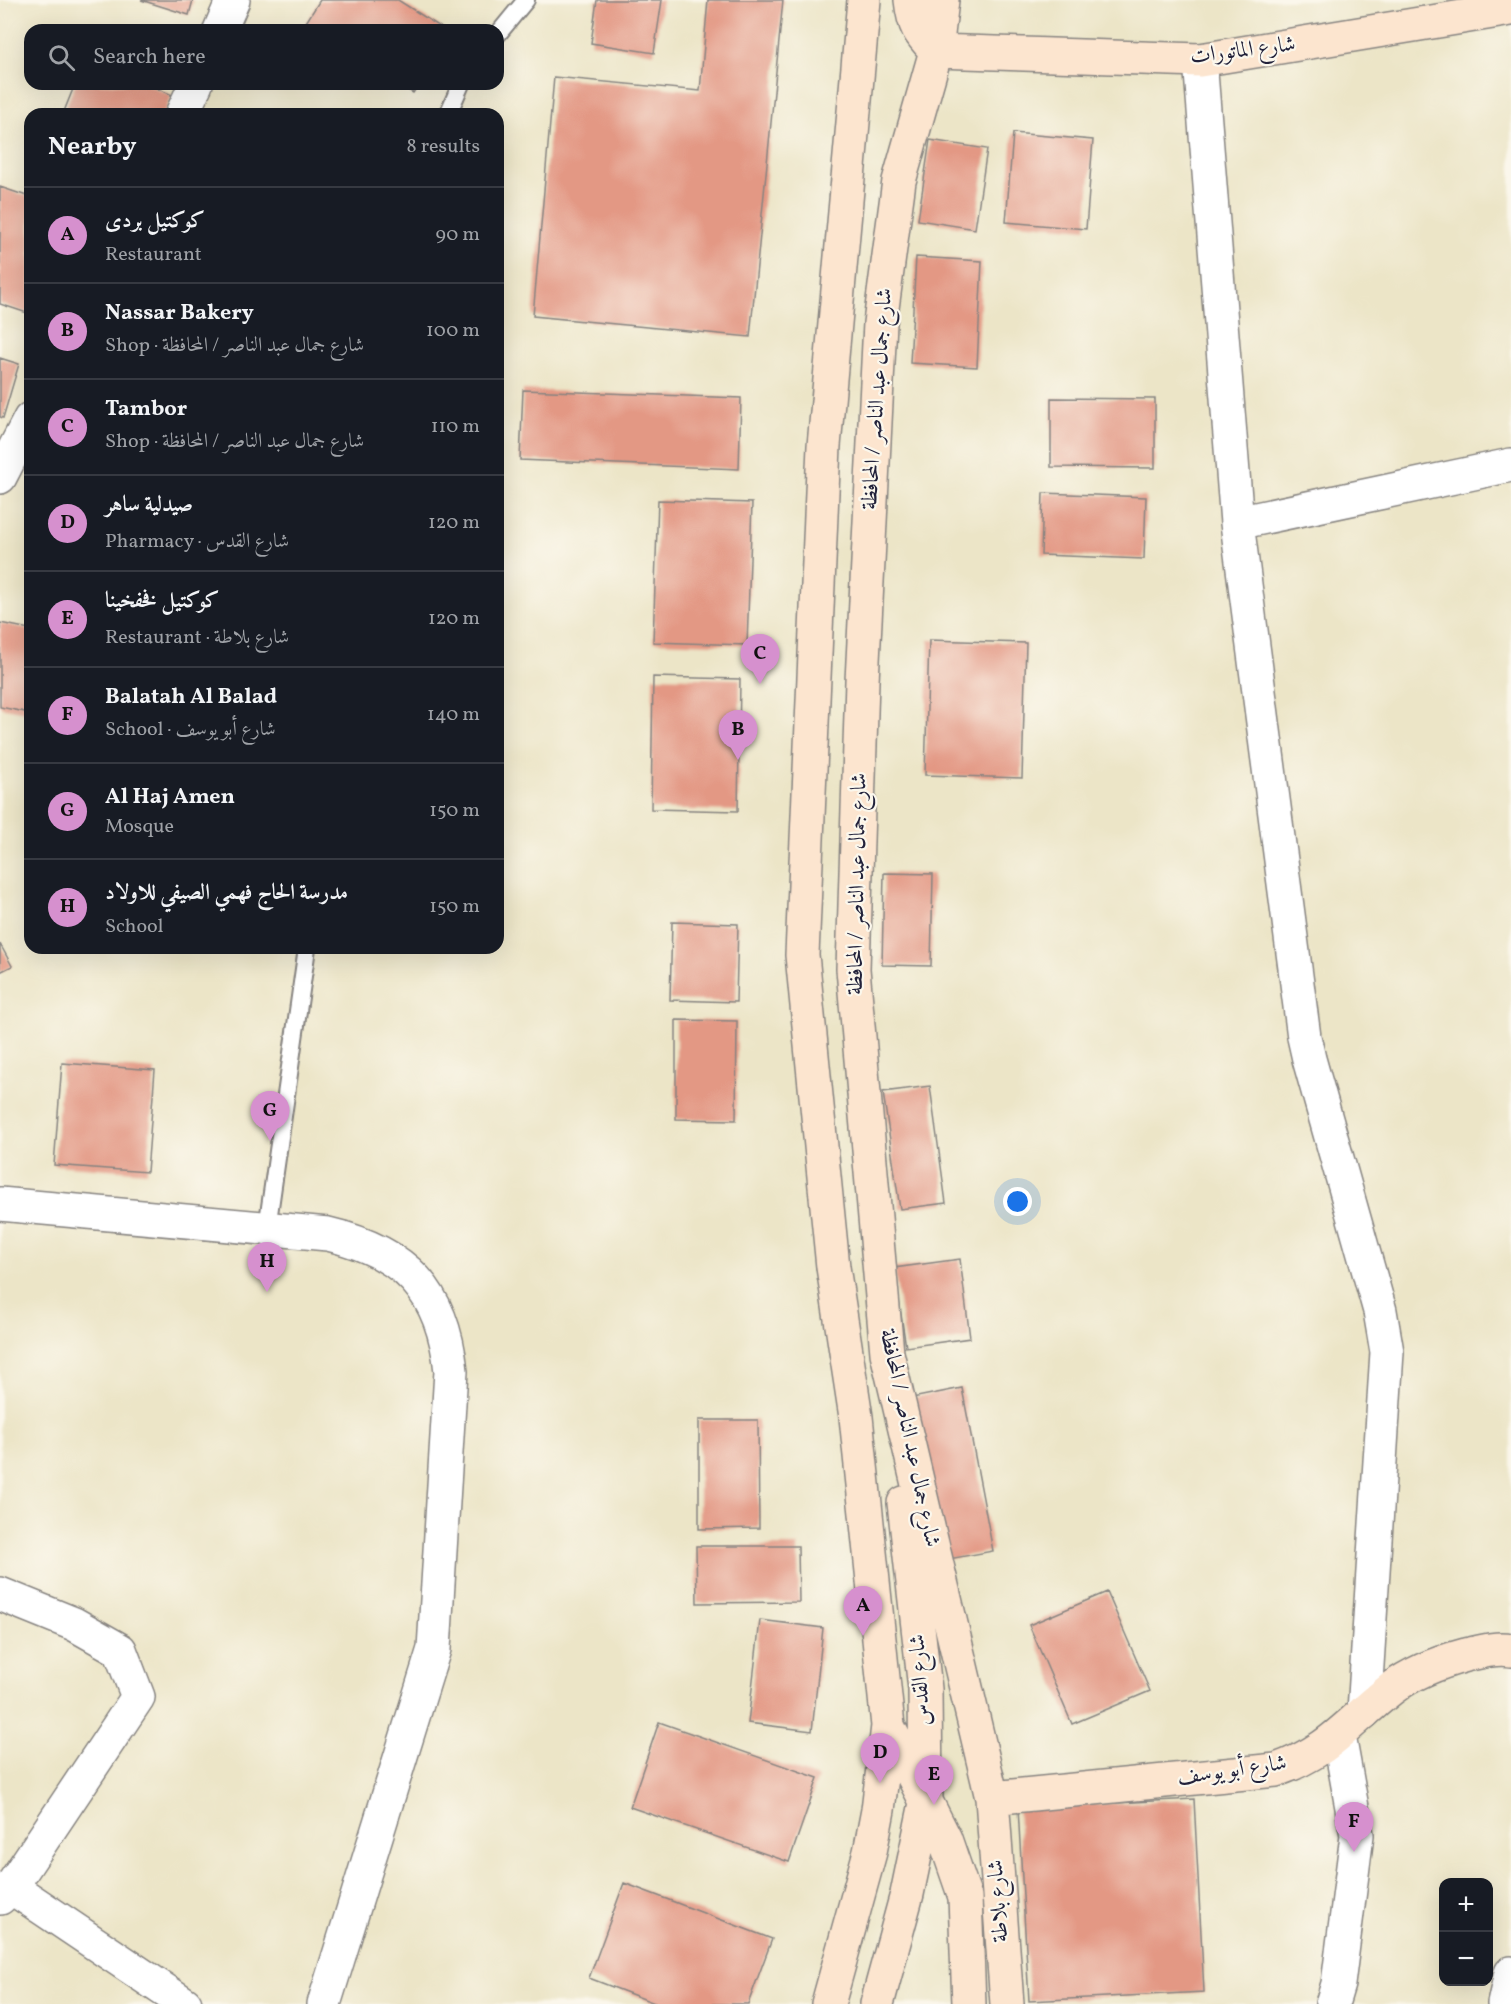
<!DOCTYPE html>
<html lang="en">
<head>
<meta charset="utf-8">
<style>
  body { margin:0; font-family:Vollkorn,Amiri,serif; background:#20242c; color:#f1f3f6 }
  .controls { position:absolute; right:18px; bottom:18px; display:grid; overflow:hidden; border-radius:12px; box-shadow:0 6px 24px #0002 }
  .controls button { width:54px; height:54px; display:grid; place-items:center; padding:0; border:0; border-bottom:2px solid #363941; background:#171b24; color:#f1f3f6; font:30px sans-serif }
  .you { position:absolute; left:1018px; top:1202px; width:21px; height:21px; margin:-15px; border:4px solid #fff; border-radius:50%; background:#1a73e8; box-shadow:0 0 0 9px #1a73e833 }
  .badge { display:grid; place-items:center; width:39px; height:39px; border-radius:50%; background:#d690ce; color:#111; font-size:20px; font-weight:700 }
  .pin { position:absolute; translate:-50% -50px; filter:drop-shadow(0 2px 3px #0008) }
  .pin::after { content:''; position:absolute; top:32px; width:21px; height:18px; background:inherit; clip-path:polygon(0 0,100% 0,50% 100%) }
  .list { margin:0; padding:0; list-style:none }
  h2 { display:flex; justify-content:space-between; align-items:center; height:78px; margin:0; padding:0 24px; font-size:26px }
  h2 small { font-size:20px; font-weight:400; color:#9ea1a6 }
  .list li { display:grid; grid-template-columns:39px 1fr auto; gap:18px; align-items:center; box-sizing:border-box; height:96px; padding:0 24px; border-top:2px solid #363941 }
  .list b { display:block; font-size:22px; white-space:nowrap }
  .list p { margin:0; font-size:20px; white-space:nowrap; color:#9ea1a6 }
  .list em { font-size:20px; font-style:normal; color:#9ea1a6 }
  .icon { flex:none; width:33px; height:33px; fill:none; stroke:currentColor; stroke-width:2; stroke-linecap:round; stroke-linejoin:round }
  .map { position:relative; flex:none; width:1511px; height:2004px; overflow:hidden }
  .search { position:absolute; background:#171b24; box-shadow:0 6px 24px #0002; left:24px; top:24px; width:480px; height:66px; display:flex; align-items:center; gap:15px; box-sizing:border-box; padding:0 21px; border-radius:18px; color:#9ea1a6; font-size:22px }
  .panel { position:absolute; background:#171b24; box-shadow:0 6px 24px #0002; left:24px; top:108px; width:480px; height:846px; border-radius:18px }
  .map>svg:first-child { display:block }
  .building { fill:#e39884 }
  .lines { fill:none; stroke-linecap:round; stroke-linejoin:round }
  .lane-casing { stroke:#878481; stroke-width:20 }
  .street-casing { stroke:#878481; stroke-width:36 }
  .secondary-casing { stroke:#878481; stroke-width:36 }
  .lane { stroke:#fff; stroke-width:16 }
  .street { stroke:#fff; stroke-width:33 }
  .secondary { stroke:#fce5cf; stroke-width:33 }
  .labels { text-anchor:middle; dominant-baseline:central; stroke-width:4.5; stroke-linejoin:round; paint-order:stroke }
  .street-label { font-size:22px; fill:#22223b; stroke:#fbf7ec }
</style>
</head>
<body>
<div class="map">
<svg width="1511" height="2004" viewBox="0 0 1511 2004">
  <rect width="100%" height="100%" fill="#fbf7ec"/>
  <filter id="ink" filterUnits="userSpaceOnUse"><feTurbulence type="fractalNoise" baseFrequency=".0167" numOctaves="2"/><feDisplacementMap in="SourceGraphic" scale="12" xChannelSelector="R" yChannelSelector="G"/><feConvolveMatrix kernelMatrix="1 2 1 2 8 2 1 2 1" color-interpolation-filters="sRGB"/></filter>
  <filter id="wash" filterUnits="userSpaceOnUse"><feTurbulence type="fractalNoise" baseFrequency=".008" numOctaves="4" result="noise"/><feDisplacementMap in="SourceGraphic" scale="24" xChannelSelector="R" yChannelSelector="G"/><feGaussianBlur stdDeviation="1.35" result="paint"/><feColorMatrix in="noise" values="0 0 0 0 0 0 0 0 0 0 0 0 0 0 0 0 0 1.4 0 .05"/><feComposite in="paint" operator="in"/></filter>
  <g filter="url(#wash)">
    <rect width="100%" height="100%" fill="#ece5c7"/>
    <g id="blocks">
      <!-- building -->
      <path class="building" d="M141,0H193L189,15Z
        M320,0H398L445,30H315L305,24Z
        M597,0H662L654,53L591,43Z
        M708,0H783L750,337L533,316L554,77L700,91Z
        M75,84H147L172,95L164,114H63Z
        M398,84H419L413,93Z
        M1013,133L1093,140L1086,229L1006,222Z
        M930,140L987,149L975,229L918,220Z
        M0,187L30,197V314L0,304Z
        M916,257L982,261L977,367L910,363Z
        M0,358L19,364L3,418L0,417Z
        M523,390L741,398L739,469L520,460Z
        M1051,398L1155,399V468L1051,467Z
        M1043,493L1146,497L1144,559L1041,555Z
        M658,500L752,503L747,645L653,642Z
        M0,623L30,629V713L0,707Z
        M929,640L1026,643L1022,778L925,775Z
        M653,677L740,679L738,811L651,809Z
        M884,873L933,874L931,966L882,965Z
        M672,922L738,924L736,1002L670,1000Z
        M0,944L12,966L0,972Z
        M676,1020L737,1021L736,1120L676,1119Z
        M62,1063L155,1070L147,1172L54,1165Z
        M930,1086L946,1203L900,1209L883,1092Z
        M960,1259L970,1338L906,1347L894,1268Z
        M962,1388L993,1551L938,1561L907,1399Z
        M699,1420H758L759,1528L699,1529Z
        M696,1546H798L799,1602L697,1603Z
        M1107,1592L1150,1691L1072,1724L1029,1625Z
        M760,1620L823,1628L812,1731L748,1723Z
        M659,1722L818,1778L789,1862L630,1807Z
        M1194,1799L1204,1992L1029,2001L1018,1808Z
        M624,1883L772,1939L748,2004H657L589,1978Z"/>
    </g>
  </g>
  <g filter="url(#ink)">
    <use href="#blocks" fill-opacity="0" stroke="#878481" stroke-width="1.5"/>
    <g class="lines">
      <!-- lane casing -->
      <g class="lane-casing">
        <path id="lane" d="M498,34L526,0
          M448,114L461,84
          M267,1228L307,948"/>
      </g>
      <!-- street casing -->
      <g class="street-casing">
        <path id="street" d="M220,30L233,0
          M1200,60L1237,523L1304,1037L1309,1059L1380,1311L1387,1352L1364,1712
          M182,114L196,84
          M0,477L30,419
          M1237,523L1511,465
          M0,1204L328,1234C405,1252 443,1291 451,1371L434,1649L324,2004
          M0,1594L74,1624L120,1650L138,1697L11,1887L0,1898
          M11,1887L185,2004
          M1332,2004L1338,1984L1357,1835L1339,1736
          M1504,2004L1511,1973"/>
      </g>
      <!-- secondary casing -->
      <g class="secondary-casing">
        <path id="secondary" d="M864,0L824,446L802,955L833,1267L856,1417L888,1726L945,1839L965,1897L969,2004
          M911,0C914,26 918,32 936,51L1200,60L1511,9
          M942,0L936,51L899,181L880,323L862,681L853,969L887,1353L992,1798L1007,2004
          M992,1798L1276,1770C1329,1752 1349,1722 1391,1689C1413,1672 1440,1662 1466,1655C1479,1652 1497,1647 1511,1650
          M828,2004L870,1852L878,1810L888,1726
          M877,2004L907,1894L926,1803L925,1689L904,1503"/>
      </g>
      <!-- lane -->
      <use href="#lane" class="lane"/>
      <!-- street -->
      <use href="#street" class="street"/>
      <!-- secondary -->
      <use href="#secondary" class="secondary"/>
    </g>
  </g>
  <g class="labels">
    <!-- street labels -->
    <g class="street-label">
      <text transform="translate(1243 51) rotate(-7)">شارع الماتورات</text>
      <text transform="translate(878 399) rotate(-86)">شارع جمال عبد الناصر / المحافظة</text>
      <text transform="translate(858 884) rotate(-89)">شارع جمال عبد الناصر / المحافظة</text>
      <text transform="translate(909 1438) rotate(78)">شارع جمال عبد الناصر / المحافظة</text>
      <text transform="translate(921 1680) rotate(-94)">شارع القدس</text>
      <text transform="translate(1232 1771) rotate(-8)">شارع أبو يوسف</text>
      <text transform="translate(999 1901) rotate(-94)">شارع بلاطة</text>
    </g>
  </g>
</svg>
<div class="controls">
<button>+</button>
<button>−</button>
</div>
<div class="you"></div>
<div class="pin badge" style="left:863px;top:1636px">A</div>
<div class="pin badge" style="left:738px;top:760px">B</div>
<div class="pin badge" style="left:760px;top:684px">C</div>
<div class="pin badge" style="left:880px;top:1783px">D</div>
<div class="pin badge" style="left:934px;top:1805px">E</div>
<div class="pin badge" style="left:1354px;top:1852px">F</div>
<div class="pin badge" style="left:270px;top:1141px">G</div>
<div class="pin badge" style="left:267px;top:1292px">H</div>
<div class="search"><svg class="icon" aria-label="search" viewBox="0 0 24 24"><circle cx="10" cy="10" r="6"/><path d="M15 15l6 6"/></svg>Search here</div>
<section class="panel">
<h2>Nearby<small>8 results</small></h2>
<ul class="list">
<li><span class="badge">A</span><div><b>كوكتيل بردى</b><p>Restaurant</p></div><em>90 m</em></li>
<li><span class="badge">B</span><div><b>Nassar Bakery</b><p>Shop · شارع جمال عبد الناصر / المحافظة</p></div><em>100 m</em></li>
<li><span class="badge">C</span><div><b>Tambor</b><p>Shop · شارع جمال عبد الناصر / المحافظة</p></div><em>110 m</em></li>
<li><span class="badge">D</span><div><b>صيدلية ساهر</b><p>Pharmacy · شارع القدس</p></div><em>120 m</em></li>
<li><span class="badge">E</span><div><b>كوكتيل فخفخينا</b><p>Restaurant · شارع بلاطة</p></div><em>120 m</em></li>
<li><span class="badge">F</span><div><b>Balatah Al Balad</b><p>School · شارع أبو يوسف</p></div><em>140 m</em></li>
<li><span class="badge">G</span><div><b>Al Haj Amen</b><p>Mosque</p></div><em>150 m</em></li>
<li><span class="badge">H</span><div><b>مدرسة الحاج فهمي الصيفي للاولاد</b><p>School</p></div><em>150 m</em></li>
</ul>
</section>
</div>
</body>
</html>
